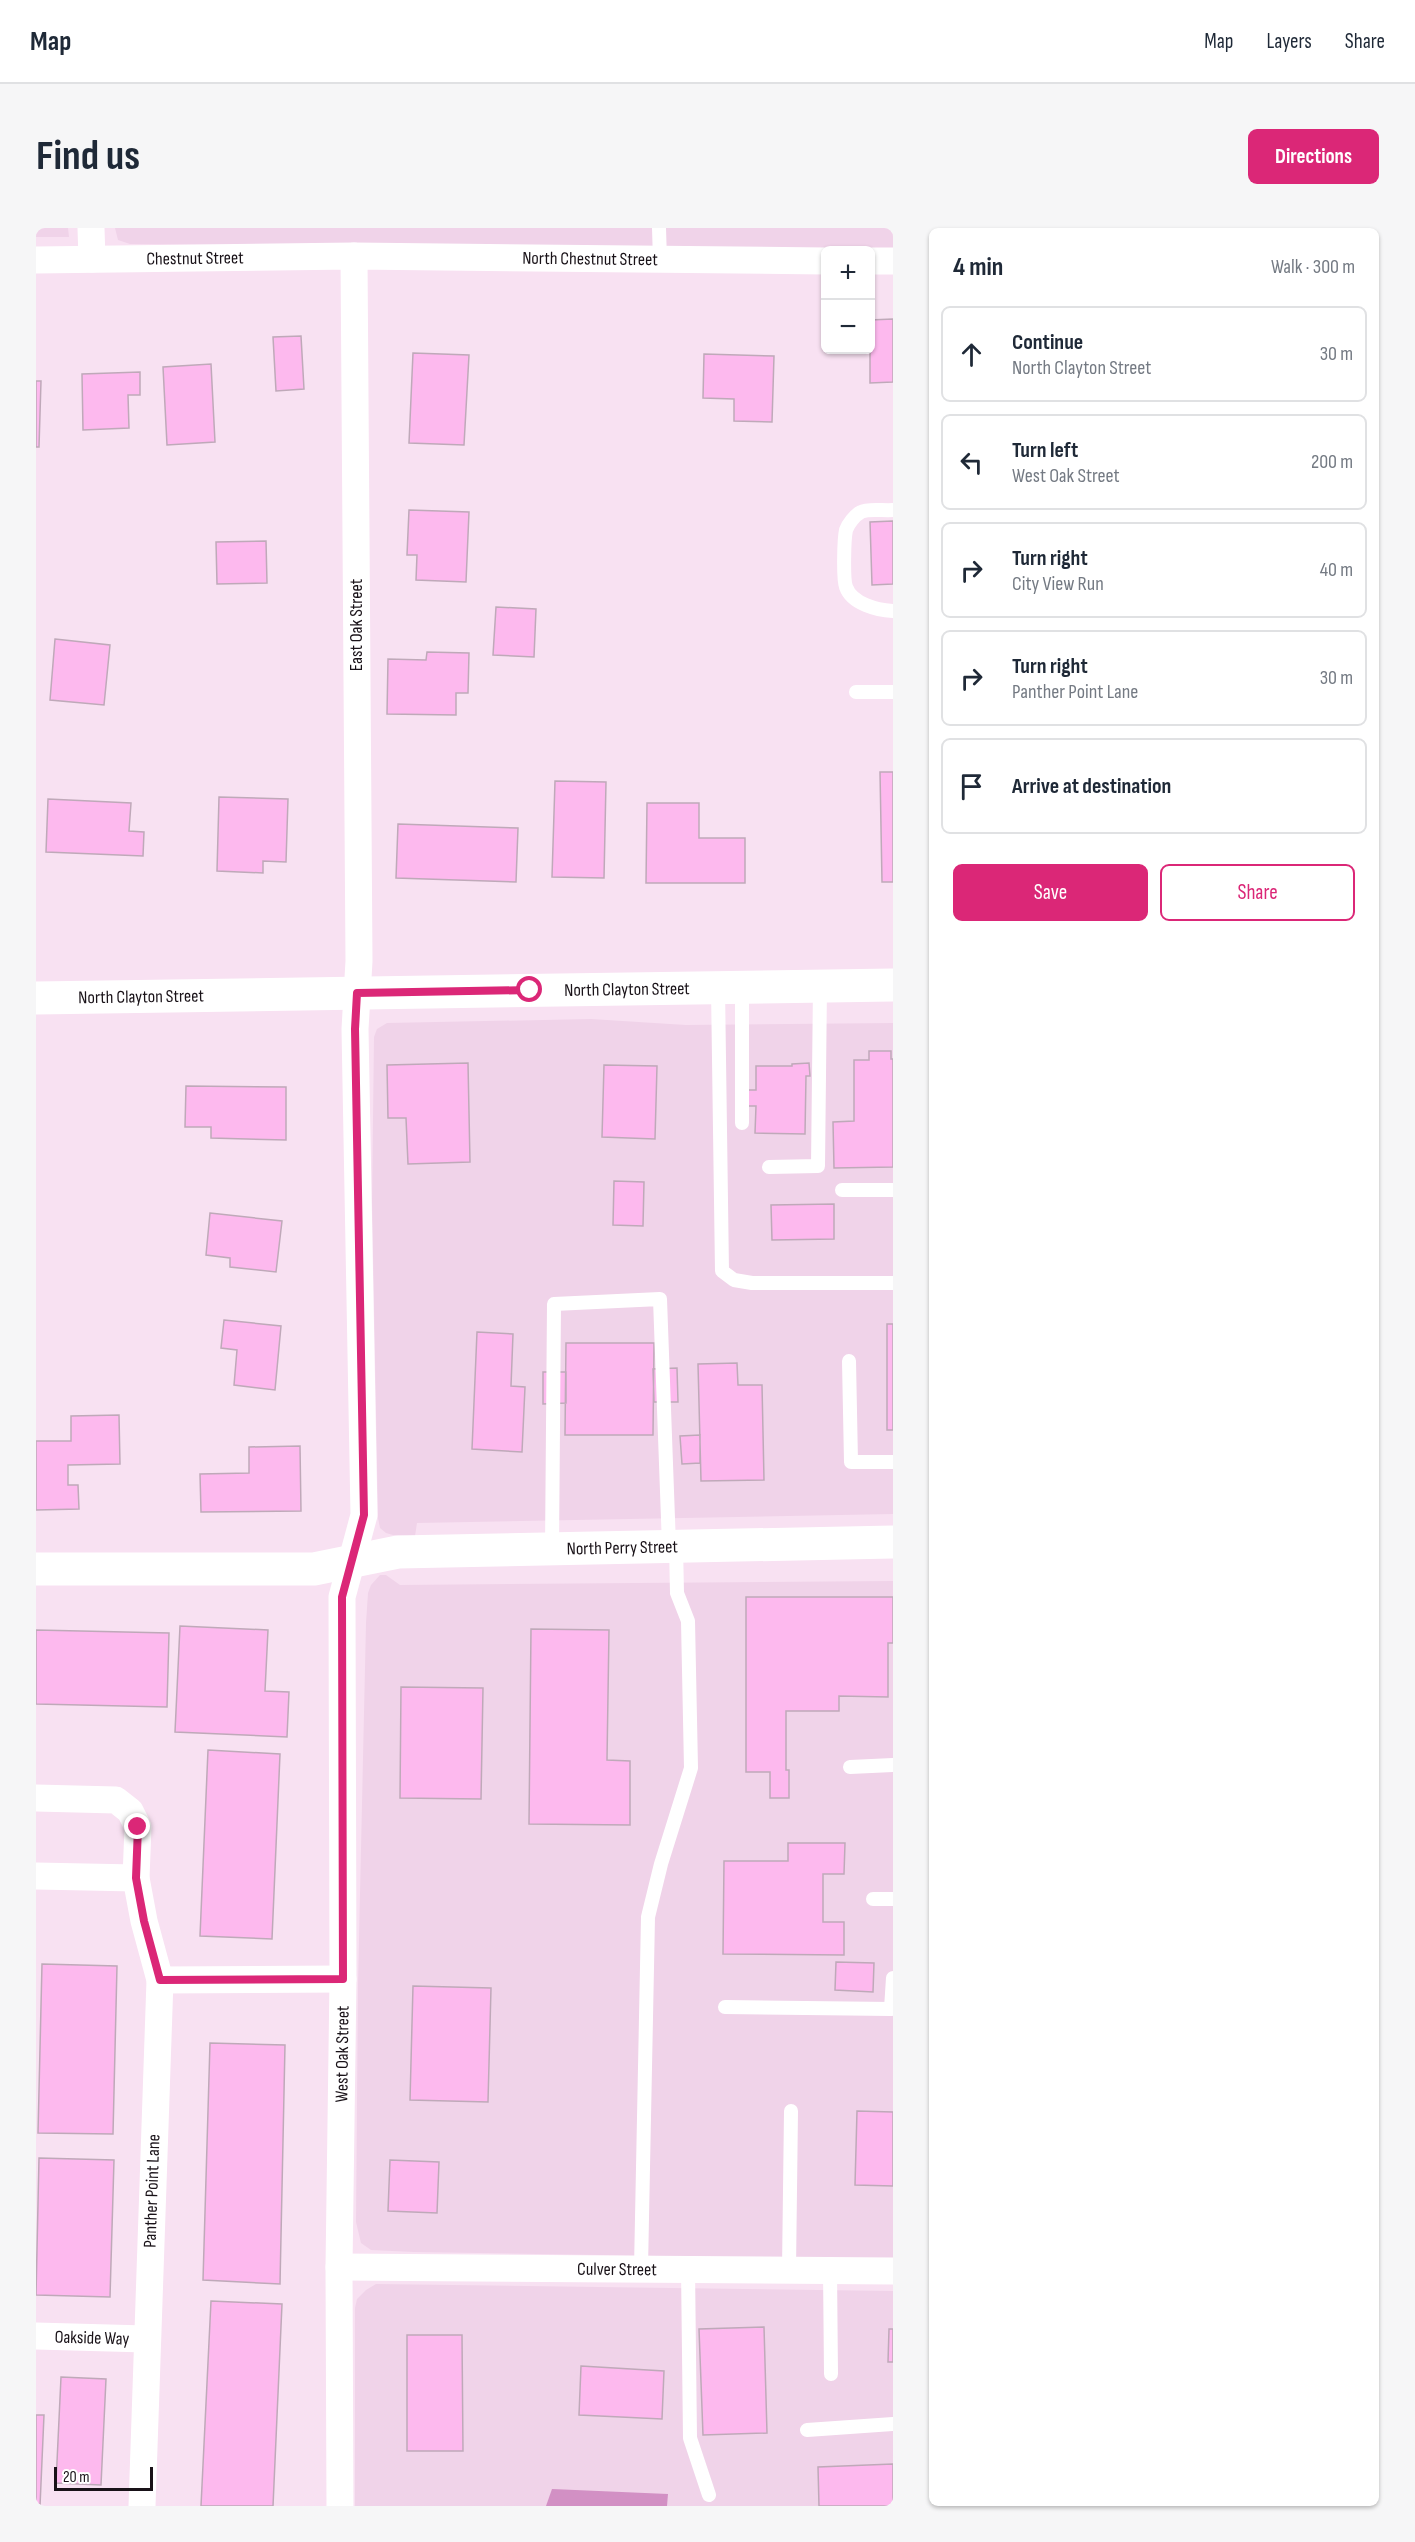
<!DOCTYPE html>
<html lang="en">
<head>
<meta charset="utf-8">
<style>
  body { margin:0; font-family:"Sofia Sans Condensed",sans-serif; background:#f6f6f7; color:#1f2937 }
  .controls { position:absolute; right:18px; top:18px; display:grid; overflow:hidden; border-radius:9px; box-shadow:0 2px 4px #0004 }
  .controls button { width:54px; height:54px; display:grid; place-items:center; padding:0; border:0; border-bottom:2px solid #e0e1e3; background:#fff; color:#1f2937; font:30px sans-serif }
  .scale { position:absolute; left:18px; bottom:15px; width:99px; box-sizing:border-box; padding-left:6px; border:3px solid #191218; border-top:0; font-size:16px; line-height:21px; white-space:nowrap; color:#191218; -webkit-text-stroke:4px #fff; paint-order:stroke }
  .stop { position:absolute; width:18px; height:18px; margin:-14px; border:4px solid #db2777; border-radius:50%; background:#fff }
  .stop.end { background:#db2777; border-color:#fff; box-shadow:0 2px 6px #0008 }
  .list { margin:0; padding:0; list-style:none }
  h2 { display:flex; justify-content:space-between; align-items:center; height:78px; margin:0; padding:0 24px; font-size:26px }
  h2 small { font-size:20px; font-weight:400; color:#747a83 }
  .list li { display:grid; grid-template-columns:39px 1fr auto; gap:18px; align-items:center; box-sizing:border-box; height:96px; margin:0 12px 12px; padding:0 12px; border:2px solid #e0e1e3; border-radius:9px }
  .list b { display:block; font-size:22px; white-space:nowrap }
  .list p { margin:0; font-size:20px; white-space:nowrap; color:#747a83 }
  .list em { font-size:20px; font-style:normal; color:#747a83 }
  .actions { display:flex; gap:12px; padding:18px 24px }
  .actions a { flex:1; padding:14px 0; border:2px solid #db2777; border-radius:9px; text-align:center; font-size:21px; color:#db2777 }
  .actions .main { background:#db2777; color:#fff }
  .icon { flex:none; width:33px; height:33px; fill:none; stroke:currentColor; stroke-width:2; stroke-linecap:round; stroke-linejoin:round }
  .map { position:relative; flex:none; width:857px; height:2278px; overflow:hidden; border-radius:9px }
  header { display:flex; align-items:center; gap:36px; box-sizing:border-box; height:84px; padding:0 30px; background:#fff; border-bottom:2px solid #e0e1e3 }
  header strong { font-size:28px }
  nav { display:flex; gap:33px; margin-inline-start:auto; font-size:21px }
  .intro { display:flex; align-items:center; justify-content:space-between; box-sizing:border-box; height:144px; padding:0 36px }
  h1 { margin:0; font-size:42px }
  .button { padding:15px 27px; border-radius:9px; background:#db2777; color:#fff; font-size:21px; font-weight:700 }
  main { display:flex; gap:36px; padding:0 36px }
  aside { flex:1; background:#fff; border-radius:9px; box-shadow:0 2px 4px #0004 }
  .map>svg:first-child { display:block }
  .built { fill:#f0d3e9 }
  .forest { fill:#d290c4 }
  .building { fill:#fdb9ee; stroke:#bfa9b9; stroke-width:1.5 }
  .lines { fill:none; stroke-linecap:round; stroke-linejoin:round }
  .lane { stroke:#fff; stroke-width:14 }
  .street { stroke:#fff; stroke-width:27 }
  .secondary { stroke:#fff; stroke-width:33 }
  .route { stroke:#db2777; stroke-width:8 }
  .labels { text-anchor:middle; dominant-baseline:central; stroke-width:5; stroke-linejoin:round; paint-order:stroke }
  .street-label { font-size:18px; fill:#191218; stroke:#fff }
</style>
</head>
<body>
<header>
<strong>Map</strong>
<nav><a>Map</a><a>Layers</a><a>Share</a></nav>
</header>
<div class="intro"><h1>Find us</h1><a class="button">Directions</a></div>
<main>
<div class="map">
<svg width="857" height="2278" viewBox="0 0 857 2278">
  <rect width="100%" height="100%" fill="#f8e1f2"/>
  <!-- built -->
  <path class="built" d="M0,0H32L33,9H0Z
    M79,0H857V22L94,16L82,12Z
    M555,791L650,797L857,795V1286L381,1295L379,1308L357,1307L350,1305L344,1300L342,1290L336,974L338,809L341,801L351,795Z
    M344,1347H350L364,1357L857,1353V2032L378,2024L335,2022L325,2015L320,1994L322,1757L330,1395L332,1365L335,1357Z
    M340,2056L857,2063V2278H319V2080L321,2071L330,2062Z"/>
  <!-- forest -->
  <path class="forest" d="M516,2261L632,2266L631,2278H510Z"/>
  <!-- building -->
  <path class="building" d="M857,91V154L834,155V92Z
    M265,108L268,161L240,163L237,109Z
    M377,125L433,127L428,217L373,215Z
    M668,126L738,128L736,194L698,193V171L667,170Z
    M175,136L179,214L131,217L127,139Z
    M104,144V167H92L93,200L47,202L46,146Z
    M0,153H5L3,219H0Z
    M373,282L433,284L430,354L380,352L381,327H371Z
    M857,293V356L836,357L834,294Z
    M230,313L231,355L181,356L180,314Z
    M460,379L500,381L498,429L457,427Z
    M19,411L74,417L68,477L14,472Z
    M391,424L433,425L432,465H420V487L351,486L352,431L390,432Z
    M844,544H857V654H846Z
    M519,553L570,554L568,650L516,649Z
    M183,569L252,571L250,634L227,633V645L181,643Z
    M12,571L95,575L93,603L108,604L107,628L10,624Z
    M611,575H663V610H709V655H610Z
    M362,596L482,600L480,654L360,650Z
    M833,823H855V831H857V939L798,940L797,894L818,893V832H833Z
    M432,835L434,934L372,936L370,890H352L351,837Z
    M773,835L774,848H770L769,906L719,905L720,878H712V862H720V838H756V836Z
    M568,837L621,838L619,911L566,909Z
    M150,858L250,859V912L175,910V899H149Z
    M578,953L608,954L607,998L577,997Z
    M798,976V1011L736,1012L735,977Z
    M174,985L246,993L240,1044L194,1039V1030L170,1027Z
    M188,1092L245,1098L239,1162L198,1157L201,1122L185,1120Z
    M851,1096H857V1202H851Z
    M441,1104L477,1106L475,1158L489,1159L486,1224L436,1221Z
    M530,1115H618L617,1207H529Z
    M701,1135L702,1157H726L728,1252L665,1253L662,1136Z
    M641,1140L642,1174H618L617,1141Z
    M507,1144H530V1175L507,1176Z
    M83,1187L84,1236L32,1237V1257H42L43,1281L0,1282V1213H35V1188Z
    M664,1207V1235L646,1236L644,1208Z
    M264,1218L265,1283L165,1284L164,1246L213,1245V1219Z
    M710,1369H857V1415H852V1469L803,1468V1483H750V1542H753V1570H734V1544H710Z
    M144,1398L232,1402L229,1463L253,1464L251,1509L139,1504Z
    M495,1401L573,1402L571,1532L594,1533V1597L493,1596Z
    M0,1402L133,1405L131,1479L0,1476Z
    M365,1459L447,1460L445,1571L364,1570Z
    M172,1522L244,1526L236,1711L164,1708Z
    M752,1615H809L808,1646H787V1694H808V1727L687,1726L688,1633H752Z
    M800,1734L838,1735L837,1764L799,1762Z
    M6,1736L81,1738L77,1906L2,1905Z
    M377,1758L455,1760L452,1874L374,1872Z
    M174,1815L249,1817L244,2056L167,2052Z
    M821,1883L857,1884V1958L819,1957Z
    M3,1930L78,1932L74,2069L0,2067Z
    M354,1932L403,1934L401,1985L352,1983Z
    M175,2073L246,2076L237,2278H165Z
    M728,2099L731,2205L667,2207L663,2101Z
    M853,2101H857V2134H852Z
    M371,2107H426L427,2223H371Z
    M545,2138L628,2143L626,2191L543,2187Z
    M25,2149L70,2151L65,2257L20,2255Z
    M0,2187H8L4,2278H0Z
    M857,2236V2278H783L782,2239Z"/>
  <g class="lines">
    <!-- lane -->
    <path class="lane" d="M623,0L624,32
      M857,282C848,283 832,280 825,284C819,287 812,296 810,302C808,311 807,351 810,359C816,376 841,382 857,383
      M820,464H857
      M682,760L686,1043L698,1052L716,1055H857
      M706,895V760
      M733,939L782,938L784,758
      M806,962H857
      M813,1133L815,1234H857
      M516,1321L518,1076L624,1071L633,1318
      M814,1539L857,1537
      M837,1671H857
      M689,1779L855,1781L857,1750
      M605,2040L612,1689L625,1636L655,1540L652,1393L641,1365L640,1318
      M652,2040L654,2210L673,2267
      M753,2041L755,1883
      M794,2042L795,2146
      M771,2202L857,2196"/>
    <!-- street -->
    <g class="street">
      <path d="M55,0L56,31"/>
      <path id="s1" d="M0,32L318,28L790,33"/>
      <path d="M834,33H857"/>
      <path d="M0,1570L80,1572L94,1583L102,1599L100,1650L108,1693L124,1752L106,2278"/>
      <path d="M0,1648L100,1650"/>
      <path d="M124,1752L307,1751"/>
      <path id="s2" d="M303,2039L857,2043"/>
      <path id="s3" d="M0,2108L110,2111"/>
      <path id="s4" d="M304,2278L303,2039L307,1751L306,1369L328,1287L319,801L323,733L318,28"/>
    </g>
    <!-- secondary -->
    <g class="secondary">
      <path id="s5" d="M0,770L857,757"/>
      <path id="s6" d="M0,1341H278L362,1324L857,1314"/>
    </g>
  </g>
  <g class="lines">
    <!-- route -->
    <path class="route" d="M102,1599L100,1650L108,1693L124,1752L307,1751L306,1369L328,1287L319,801L321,765L494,762"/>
  </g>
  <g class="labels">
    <!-- street labels -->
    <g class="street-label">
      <text stroke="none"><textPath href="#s1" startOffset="159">Chestnut Street</textPath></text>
      <text stroke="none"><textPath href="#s1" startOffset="554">North Chestnut Street</textPath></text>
      <text transform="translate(320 397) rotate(-90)">East Oak Street</text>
      <text stroke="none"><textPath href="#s5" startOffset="591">North Clayton Street</textPath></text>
      <text stroke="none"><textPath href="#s5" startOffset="105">North Clayton Street</textPath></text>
      <text stroke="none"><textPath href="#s6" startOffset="588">North Perry Street</textPath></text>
      <text stroke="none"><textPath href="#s4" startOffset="452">West Oak Street</textPath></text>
      <text transform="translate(116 1963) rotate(-88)">Panther Point Lane</text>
      <text stroke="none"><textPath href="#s2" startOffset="278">Culver Street</textPath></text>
      <text stroke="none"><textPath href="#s3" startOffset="56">Oakside Way</textPath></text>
    </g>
  </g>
</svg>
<div class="controls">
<button>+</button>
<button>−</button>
</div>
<div class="scale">20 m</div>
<div class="stop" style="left:494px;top:762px"></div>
<div class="stop end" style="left:102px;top:1599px"></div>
</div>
<aside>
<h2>4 min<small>Walk · 300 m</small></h2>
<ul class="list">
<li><svg class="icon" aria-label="ahead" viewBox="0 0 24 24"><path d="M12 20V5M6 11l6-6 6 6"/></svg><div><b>Continue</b><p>North Clayton Street</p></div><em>30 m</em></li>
<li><svg class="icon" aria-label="left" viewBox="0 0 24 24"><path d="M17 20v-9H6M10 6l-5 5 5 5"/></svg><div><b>Turn left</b><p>West Oak Street</p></div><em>200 m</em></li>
<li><svg class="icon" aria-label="right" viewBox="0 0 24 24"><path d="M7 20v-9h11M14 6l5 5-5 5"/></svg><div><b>Turn right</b><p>City View Run</p></div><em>40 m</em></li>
<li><svg class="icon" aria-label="right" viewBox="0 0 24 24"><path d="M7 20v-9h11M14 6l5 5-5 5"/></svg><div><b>Turn right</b><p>Panther Point Lane</p></div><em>30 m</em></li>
<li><svg class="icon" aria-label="arrive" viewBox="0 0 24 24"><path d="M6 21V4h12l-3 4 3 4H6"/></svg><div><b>Arrive at destination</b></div></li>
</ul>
<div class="actions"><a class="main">Save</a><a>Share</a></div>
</aside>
</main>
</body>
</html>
